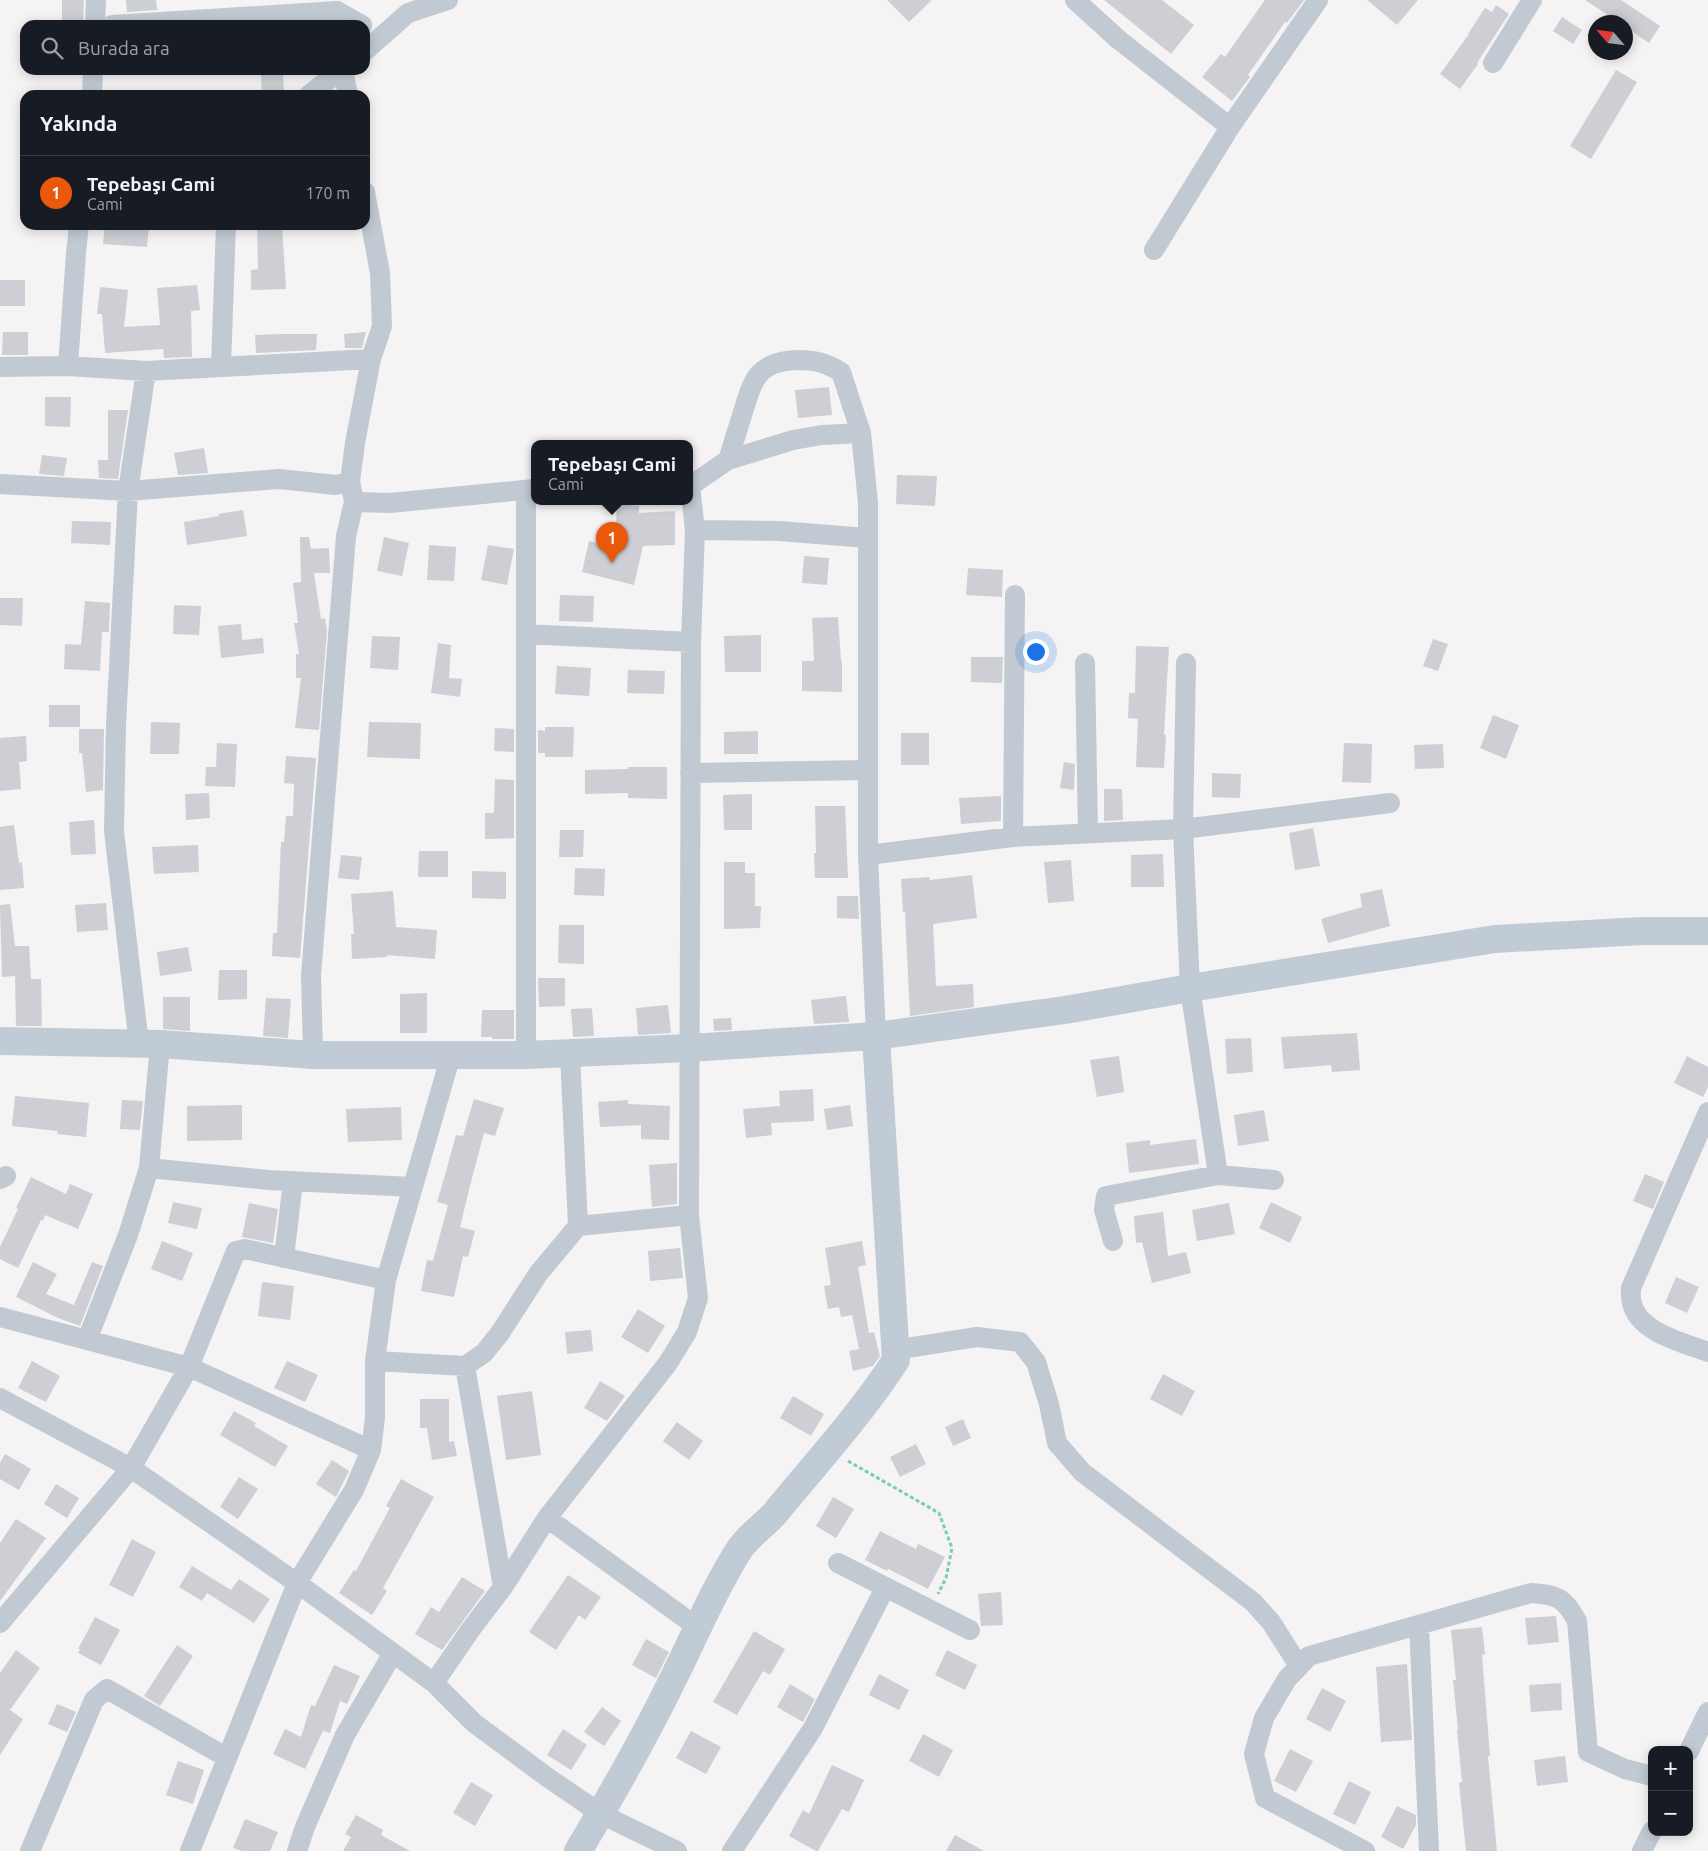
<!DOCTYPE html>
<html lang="tr">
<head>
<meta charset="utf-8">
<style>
  body { margin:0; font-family:Ubuntu,sans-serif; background:#242831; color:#f1f3f6 }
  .controls { position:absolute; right:15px; bottom:15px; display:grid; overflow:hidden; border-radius:10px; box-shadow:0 2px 12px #0003 }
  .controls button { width:45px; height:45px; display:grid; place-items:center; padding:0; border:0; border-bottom:1px solid #363941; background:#171b24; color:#f1f3f6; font:25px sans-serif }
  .compass { position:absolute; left:1588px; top:15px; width:45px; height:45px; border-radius:50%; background:#171b24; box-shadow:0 2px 12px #0003; rotate:298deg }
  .you { position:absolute; left:1035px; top:651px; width:18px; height:18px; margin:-12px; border:4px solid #fff; border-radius:50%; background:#1a73e8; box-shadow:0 0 0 8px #1a73e833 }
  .badge { display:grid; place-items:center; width:32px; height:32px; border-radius:50%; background:#ea580c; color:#fff; font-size:16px; font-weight:700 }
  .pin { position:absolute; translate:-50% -41px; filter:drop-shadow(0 1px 2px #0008) }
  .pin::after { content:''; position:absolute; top:26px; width:18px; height:15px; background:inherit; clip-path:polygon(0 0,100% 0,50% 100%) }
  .popup { position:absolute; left:531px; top:440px; width:162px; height:65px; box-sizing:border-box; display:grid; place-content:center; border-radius:10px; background:#171b24; filter:drop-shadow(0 1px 4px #0005); font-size:16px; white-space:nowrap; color:#9ea1a6 }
  .popup b { font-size:19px; color:#f1f3f6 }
  .popup::after { content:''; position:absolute; left:50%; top:100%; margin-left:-10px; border:10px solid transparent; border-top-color:#171b24 }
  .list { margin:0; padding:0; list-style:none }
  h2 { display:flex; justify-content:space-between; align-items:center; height:65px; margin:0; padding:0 20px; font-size:21px }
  h2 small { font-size:16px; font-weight:400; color:#9ea1a6 }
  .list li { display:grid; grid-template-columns:32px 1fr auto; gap:15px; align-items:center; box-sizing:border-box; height:75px; padding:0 20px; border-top:1px solid #363941 }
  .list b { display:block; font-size:19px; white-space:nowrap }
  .list p { margin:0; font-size:16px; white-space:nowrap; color:#9ea1a6 }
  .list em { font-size:16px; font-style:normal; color:#9ea1a6 }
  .icon { flex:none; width:28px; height:28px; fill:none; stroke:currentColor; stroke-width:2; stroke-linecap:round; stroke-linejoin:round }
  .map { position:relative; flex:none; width:1708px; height:1851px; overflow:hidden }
  .search { position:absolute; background:#171b24; box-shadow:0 2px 12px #0003; left:20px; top:20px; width:350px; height:55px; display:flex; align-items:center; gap:12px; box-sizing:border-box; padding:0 18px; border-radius:15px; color:#9ea1a6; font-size:19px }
  .panel { position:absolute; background:#171b24; box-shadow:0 2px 12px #0003; left:20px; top:90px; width:350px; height:140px; border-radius:15px }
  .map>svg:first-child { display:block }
  .building { fill:#cdcfd5 }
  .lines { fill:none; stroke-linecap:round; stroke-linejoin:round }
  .path { stroke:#7ad0a6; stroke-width:3; stroke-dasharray:4 2.5; stroke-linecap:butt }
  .street { stroke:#c1cad2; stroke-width:20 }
  .secondary { stroke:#c1cbd6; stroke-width:28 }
</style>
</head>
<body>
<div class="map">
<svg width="1708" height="1851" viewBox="0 0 1708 1851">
  <rect width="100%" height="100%" fill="#f5f3f3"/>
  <!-- building -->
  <path class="building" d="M62,0H84L83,25L62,24Z
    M126,0H156L157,10L127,12Z
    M887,0H932L909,22Z
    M1104,0H1162L1194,25L1171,54Z
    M1265,0H1304L1287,23L1285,22L1248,75L1250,77L1232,101L1202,77L1221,54L1225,57Z
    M1367,0H1418L1397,25Z
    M1585,0H1621L1660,26L1649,43L1626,27V22H1619Z
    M1496,5L1509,14L1477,63L1478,64L1460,89L1440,74L1469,34H1468L1485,8L1492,12Z
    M1562,17L1582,30L1573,44L1553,31Z
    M1616,70L1637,82L1591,159L1570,146Z
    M283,73L284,95H262L261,74Z
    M105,225L149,226L147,247L103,244Z
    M257,225H282L286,289L251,290V270L258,269Z
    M0,280H25V306H0Z
    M197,285L200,310L191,311L192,357L164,358L163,349L105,353L102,314H97L100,287L128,290L124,327L160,325L157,288Z
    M3,332H28V355H2Z
    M366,332L362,348H345L344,334Z
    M282,334H317L316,350L256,353L255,335Z
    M829,387L832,415L798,418L795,390Z
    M45,397H71L70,427L45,426Z
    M108,410H128L118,479L99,478L98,460H108Z
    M204,448L208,473L178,475L174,453Z
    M42,455L67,458L64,476L39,474Z
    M897,475L937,476L935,506L896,504Z
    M617,504L639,506V513L675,511V545L643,546L634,585L582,572L589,541L615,547Z
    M243,510L247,536L187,545L184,522L219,516L218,514Z
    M72,521L111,522L110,545L71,543Z
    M300,537H309L311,549L329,548L330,573H314L321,619L325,618L327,631L319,730L295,728L301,678H296V654H299L294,623H298L293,583L301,582Z
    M384,537L409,543L402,576L377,571Z
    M429,545L456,547L454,581L427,580Z
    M488,545L514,549L507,585L481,580Z
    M804,556L829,558L827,585L802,583Z
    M968,568L1003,570L1002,597L966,595Z
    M560,595L594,596L593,622L559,621Z
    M0,598H23L22,626L0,625Z
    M85,601L110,603L109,632H102L100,671L64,669L65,644L81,645Z
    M174,605L201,606L199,635L173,634Z
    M838,617L841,661H842V692L802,691V661H814L812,618Z
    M241,624L242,640L263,638L264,653L221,658L218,626Z
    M761,635V672H725L724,636Z
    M372,636L400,637L398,670L370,668Z
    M1433,639L1448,644L1438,671L1423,666Z
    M438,643L451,645L449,678L462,679L460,697L431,693Z
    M1136,646L1169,647L1164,735H1166L1164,768L1136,767L1138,719L1128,718L1129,693H1135Z
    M971,657H1003L1002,683L971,682Z
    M557,666L591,668L589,696L555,694Z
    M628,670L665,671L664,694L627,693Z
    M49,705H80V727H49Z
    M1493,715L1519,725L1506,759L1480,748Z
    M151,722L180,723L179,754H150Z
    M369,722L421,723L420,759L367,757Z
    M545,727H574L573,757H545V753H538V730L545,731Z
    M495,728L514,729V752L494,751Z
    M79,729H104L103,790L86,792L82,753H79Z
    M758,731V754H724V732Z
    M901,733H929V765H901Z
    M26,736L27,761L19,762L21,789L0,791V738Z
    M217,743L237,744L235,787L205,786L206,767H216Z
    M1344,743L1372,744L1371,783L1342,782Z
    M1443,744L1444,768L1415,769L1414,745Z
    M286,756L316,758L300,958L272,956L273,933H277L281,842H284L286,816H293L294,784L284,783Z
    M1064,762L1075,764L1074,790L1060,788Z
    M628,767H667V799L628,798V793L585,794V770L628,769Z
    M1212,773L1241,774L1240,798L1212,797Z
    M495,779L514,780V838L485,839V813H494Z
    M1104,789H1122L1123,820L1104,821Z
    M209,793L210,818L186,820L185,794Z
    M752,794V830H724L723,795Z
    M1001,796V821L961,824L959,798Z
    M815,806H845L848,878H815L814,853H816Z
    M94,820L96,854L71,855L69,822Z
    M14,825L19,863L22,862L24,888L0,890V827Z
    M1313,828L1320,866L1295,870L1289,833Z
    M560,830H584L583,857H559Z
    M198,845L199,872L154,874L152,847Z
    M419,851H448V877H418Z
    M1163,854L1164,887H1131V855Z
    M341,855L362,857L359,880L338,878Z
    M1071,860L1074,901L1048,903L1044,862Z
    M724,862H745V873H755V906H761L760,928L724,929Z
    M575,868L605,869L604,896L574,895Z
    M472,871L506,872V899L472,898Z
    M972,875L977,918L933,924L936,986L973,984L974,1007L910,1016L905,912H903L901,879L929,877L930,880Z
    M1382,889L1390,926L1328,943L1321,919L1362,907L1360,894Z
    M393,891L396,927L437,930L435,959L387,955V957L352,959L351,934H354L351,894Z
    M837,896H858L859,919L837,918Z
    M106,903L108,930L77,932L75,905Z
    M10,904L15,946H29L31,979H41L42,1026H16L15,976L2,977L0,905Z
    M559,925H584V964L558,963Z
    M188,947L192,971L160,976L157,952Z
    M219,970H247V999L218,1000Z
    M538,978H565V1006L539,1007Z
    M427,993V1033H400V994Z
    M846,996L849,1022L814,1024L811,1000Z
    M163,997H190V1031L163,1029Z
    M266,998L291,999L288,1038L263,1036Z
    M668,1005L671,1033L638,1035L636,1008Z
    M592,1008L594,1036L573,1037L571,1009Z
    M482,1010H514V1039H492V1037H481Z
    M731,1018L732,1030L714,1031L713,1019Z
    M1357,1033L1360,1070L1332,1072L1331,1065L1284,1069L1281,1037Z
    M1251,1038L1253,1072L1227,1074L1225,1039Z
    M1119,1056L1124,1092L1097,1097L1090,1060Z
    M1687,1056L1708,1067V1087L1703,1097L1674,1083Z
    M813,1089L814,1121L771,1123L772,1135L746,1138L743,1109L780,1106L779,1091Z
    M15,1096L89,1103L86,1137L57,1134L58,1131L12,1126Z
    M474,1099L504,1108L495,1136L484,1133L471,1182L460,1227L475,1231L468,1257L463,1256L454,1297L421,1291L427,1260L433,1261L448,1205L437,1202L445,1175L456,1135L463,1136Z
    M122,1100L143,1101L140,1130L120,1129Z
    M628,1100V1104L670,1106L669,1140L641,1139V1125L600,1127L598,1102Z
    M242,1105V1140L187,1141V1106Z
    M850,1105L853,1126L827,1130L824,1109Z
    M401,1107L402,1140L348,1142L346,1109Z
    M1264,1110L1269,1141L1238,1146L1234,1115Z
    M1196,1139L1199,1164L1129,1173L1126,1143L1150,1140V1145Z
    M677,1163V1204L652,1207L649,1165Z
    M1645,1174L1664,1182L1653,1209L1633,1201Z
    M31,1177L66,1194L70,1184L93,1194L78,1229L45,1215L43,1221L41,1220L18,1268L0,1259V1247L18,1209L16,1208Z
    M173,1202L202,1208L197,1229L168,1223Z
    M1271,1202L1302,1217L1290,1243L1259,1228Z
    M249,1203L278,1209L273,1243L242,1237Z
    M1229,1203L1235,1234L1197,1241L1192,1210Z
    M1163,1212L1168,1256L1186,1252L1191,1273L1152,1283L1142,1242L1136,1243L1134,1216Z
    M162,1241L193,1253L182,1281L151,1269Z
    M862,1241L866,1265L858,1267L869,1333L874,1332L880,1356L873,1366L853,1371L849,1351L859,1349L852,1315L841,1317L839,1307L828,1309L824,1286L831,1285L825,1248Z
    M680,1248L683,1278L650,1281L648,1251Z
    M33,1262L57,1274L46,1294L74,1305L92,1262L103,1266L80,1326L58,1318L16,1297Z
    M1676,1277L1699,1287L1687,1313L1665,1303Z
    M262,1282L294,1286L290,1320L258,1316Z
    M638,1309L665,1326L648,1353L621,1337Z
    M591,1330L593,1351L567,1354L565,1332Z
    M32,1361L60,1376L46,1402L18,1388Z
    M287,1361L318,1375L305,1402L274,1388Z
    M1163,1374L1195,1391L1182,1416L1150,1399Z
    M600,1381L625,1396L607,1421L584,1408Z
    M532,1391L541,1455L506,1460L497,1396Z
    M793,1396L824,1414L811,1436L780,1418Z
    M420,1399H449V1442L454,1441L457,1456L432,1460L427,1428H420Z
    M234,1411L256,1423L254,1426L288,1446L275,1467L220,1435Z
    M963,1419L971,1438L953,1446L945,1427Z
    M677,1422L703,1441L689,1460L663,1441Z
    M916,1444L926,1464L900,1477L890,1457Z
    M5,1454L31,1469L19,1490L0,1479V1463Z
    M332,1460L349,1471L336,1497L316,1484Z
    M239,1477L258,1489L238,1519L220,1507Z
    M401,1479L434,1497L383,1588L387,1591L372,1615L339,1593L354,1570L356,1571L390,1508L386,1506Z
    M56,1484L79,1498L67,1518L44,1504Z
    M833,1497L854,1509L836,1538L816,1526Z
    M16,1519L46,1538L0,1601V1543Z
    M880,1531L916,1549L918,1544L945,1557L928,1589L888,1569L887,1571L865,1560Z
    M132,1539L156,1552L133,1597L109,1585Z
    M192,1566L231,1590L239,1579L270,1599L254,1623L207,1593L202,1601L179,1587Z
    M568,1575L601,1597L585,1620L579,1615L556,1650L529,1632Z
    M462,1577L485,1591L442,1650L415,1634L431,1607L439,1612Z
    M1001,1592L1003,1625L981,1626L978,1594Z
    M1556,1616L1559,1642L1528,1645L1525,1618Z
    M95,1617L120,1630L101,1665L78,1653L80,1649H78Z
    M1482,1627L1485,1654L1482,1655L1490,1756H1488L1497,1851H1466L1459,1783L1462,1782L1457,1730H1458L1453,1680H1456L1451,1630Z
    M754,1631L785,1649L770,1675L763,1671L737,1715L713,1702Z
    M646,1639L669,1652L656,1678L632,1665Z
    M177,1645L193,1656L160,1706L144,1696Z
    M16,1650L40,1668L10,1710L23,1719L0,1755V1673Z
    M947,1650L977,1665L965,1690L935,1675Z
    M1407,1664L1412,1740L1381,1742L1376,1667Z
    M334,1665L360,1676L347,1704L340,1701L330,1733L323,1731L305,1769L273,1754L285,1729L301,1737L311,1705L315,1706Z
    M879,1674L909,1690L899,1710L869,1695Z
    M1561,1683L1562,1710L1531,1712L1529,1685Z
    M790,1684L815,1699L803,1722L777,1707Z
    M1322,1688L1346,1701L1330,1732L1306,1719Z
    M57,1704L76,1712L67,1732L48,1724Z
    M602,1707L621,1721L604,1746L584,1732Z
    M563,1729L587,1745L571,1770L547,1755Z
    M691,1731L721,1747L706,1774L676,1758Z
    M923,1734L953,1750L939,1777L909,1761Z
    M1290,1749L1313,1761L1296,1792L1274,1781Z
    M1565,1756L1568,1782L1537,1786L1534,1760Z
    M178,1761L204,1770L193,1804L166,1795Z
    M832,1765L864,1780L849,1812L842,1809L818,1851H816L789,1836L803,1810L809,1814Z
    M1349,1781L1371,1792L1355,1825L1333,1814Z
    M471,1782L493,1795L475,1826L453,1813Z
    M1397,1806L1416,1815V1825L1403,1849L1381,1837Z
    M356,1815L383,1830L381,1835L410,1851H343L351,1837L345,1834Z
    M245,1819L278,1832L270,1851H242L233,1848Z
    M955,1835L984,1851H946Z"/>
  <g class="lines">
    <!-- path -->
    <path class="path" d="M848,1461L939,1513L952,1548L946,1578L938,1594"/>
    <!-- street -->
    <path class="street" d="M1075,0L1119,40L1230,127
      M95,25L96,0
      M112,25L337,11L362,25
      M365,51L408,13L448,0
      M1493,63L1532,0
      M343,70L348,95
      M92,95L93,70
      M309,95L341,70
      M1154,250L1230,127L1318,0
      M68,366L76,253L79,225
      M221,366L226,225
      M0,367L68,366L146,371L371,359
      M728,460C733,444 738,428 743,412C753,379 758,361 798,360C816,360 826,363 841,372L861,433L868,503V855L876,1036
      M0,484L128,491L279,479L336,485L350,481
      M690,486L728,460L793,440L822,435L861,433
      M526,490V1055
      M354,502L390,503L534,489
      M695,530L779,531L867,538
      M526,634L691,642
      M1085,663L1088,833
      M1186,663L1183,829L1190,988L1218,1175
      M690,773L868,770
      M1013,837L1015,595
      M868,855L1013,837L1183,829L1390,803
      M139,1044L114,831L116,725L128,491L146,371
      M313,1055L311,975L346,536L354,502L350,481L355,443L371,359L382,326L380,273L365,192
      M1708,1112L1631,1288C1631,1293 1630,1298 1632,1303C1638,1332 1684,1343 1708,1352
      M149,1168L269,1180L412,1187
      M0,1179L6,1176
      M578,1226L689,1215
      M1113,1241L1104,1210L1106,1196L1218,1175L1274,1180
      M284,1258L293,1181
      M0,1317L189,1367L371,1450
      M87,1340L128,1235L149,1168L160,1044
      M894,1350L977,1337L1020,1342L1036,1362L1049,1404L1057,1443L1082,1472L1253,1602L1271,1622L1299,1666
      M375,1361L465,1366L484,1353L500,1333L538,1274L578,1226L570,1054
      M465,1366L503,1587
      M0,1398L131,1468L297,1583L393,1653L434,1683L474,1723L547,1777L601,1814L677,1851
      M547,1518L697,1627
      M838,1563L970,1630
      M0,1623L131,1468L189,1367L236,1251L245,1249L386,1280
      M1419,1625L1429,1851
      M434,1683L471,1629L503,1587L547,1518L668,1363L687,1332L698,1298L689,1215L691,642L695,530L690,486
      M1689,1751L1708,1712
      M30,1851L94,1700L107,1689L226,1757
      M190,1851L297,1583L354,1490L371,1450L375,1418V1361L386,1280L451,1055
      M297,1851L305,1827L345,1735L393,1653
      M732,1851L813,1728L885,1588
      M1365,1851L1265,1798L1254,1754L1264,1718L1287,1679L1309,1656L1531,1593C1557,1595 1564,1597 1577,1621L1588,1752L1625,1769L1652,1776
      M1642,1851L1652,1831"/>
    <!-- secondary -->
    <path class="secondary" d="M0,1041L160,1044L313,1055H526L689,1048L876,1036L1065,1010L1190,988L1495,939L1642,931H1708
      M578,1851C613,1793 646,1735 675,1675C696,1633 714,1589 739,1550C748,1536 765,1525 776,1512C817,1462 861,1414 896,1360L876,1036"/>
  </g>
</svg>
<div class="controls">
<button>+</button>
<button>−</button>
</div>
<svg class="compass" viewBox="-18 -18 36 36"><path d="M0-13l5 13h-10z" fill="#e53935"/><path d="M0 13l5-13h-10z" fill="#9ea1a6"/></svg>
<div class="you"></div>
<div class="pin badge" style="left:612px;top:563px">1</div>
<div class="popup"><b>Tepebaşı Cami</b>Cami</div>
<div class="search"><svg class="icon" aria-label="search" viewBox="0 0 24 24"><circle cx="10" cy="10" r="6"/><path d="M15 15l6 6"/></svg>Burada ara</div>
<section class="panel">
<h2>Yakında<small></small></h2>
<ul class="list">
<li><span class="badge">1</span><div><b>Tepebaşı Cami</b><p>Cami</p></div><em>170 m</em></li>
</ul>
</section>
</div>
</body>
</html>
